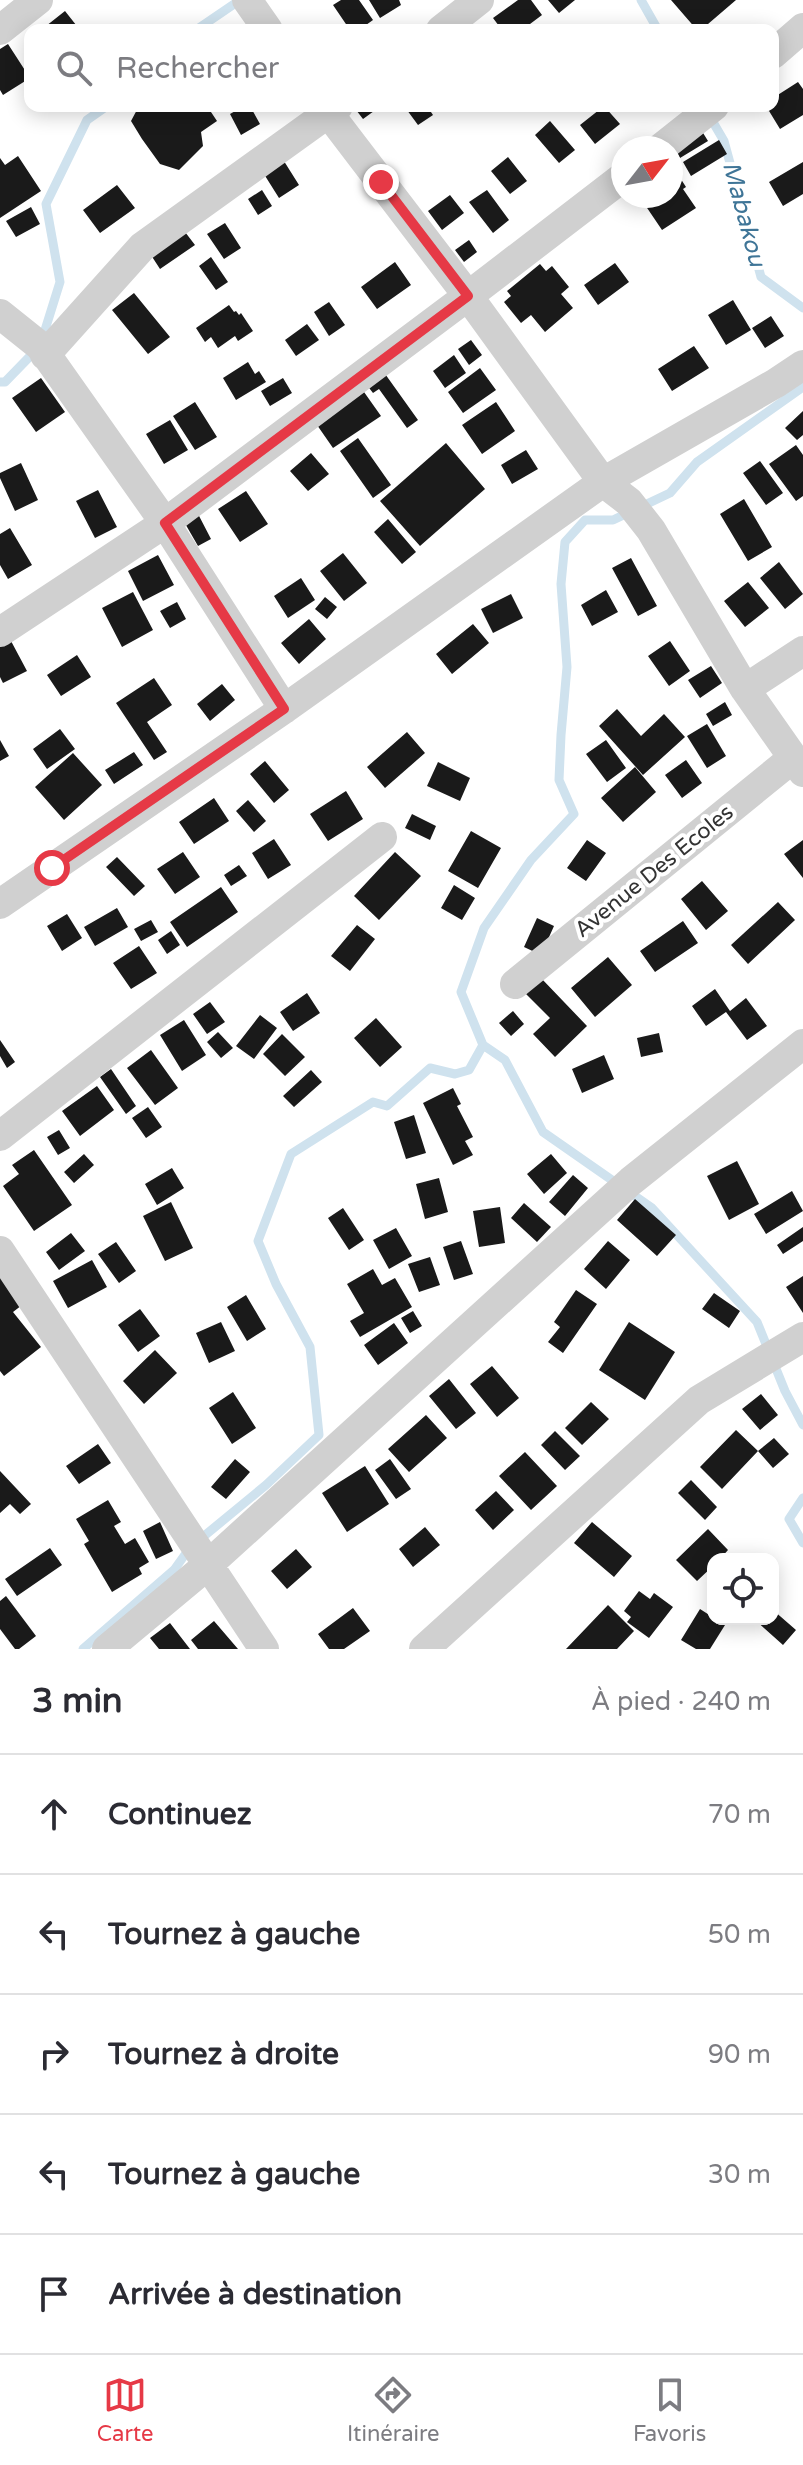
<!DOCTYPE html>
<html lang="fr">
<head>
<meta charset="utf-8">
<style>
  body { margin:0; font-family:"Varela Round",sans-serif; background:#f7f7f7; color:#2b2b33 }
  .controls { position:absolute; right:24px; bottom:24px; display:grid; overflow:hidden; border-radius:16px; box-shadow:0 4px 20px #0003 }
  .controls button { width:72px; height:72px; display:grid; place-items:center; padding:0; border:0; border-bottom:2px solid #e1e1e2; background:#fff; color:#2b2b33; font:40px sans-serif }
  .compass { position:absolute; left:611px; top:136px; width:72px; height:72px; border-radius:50%; background:#fff; box-shadow:0 4px 20px #0003; rotate:59deg }
  .stop { position:absolute; width:24px; height:24px; margin:-18px; border:6px solid #e63946; border-radius:50%; background:#fff }
  .stop.end { background:#e63946; border-color:#fff; box-shadow:0 2px 8px #0008 }
  .list { margin:0; padding:0; list-style:none }
  h2 { display:flex; justify-content:space-between; align-items:center; height:104px; margin:0; padding:0 32px; font-size:34px }
  h2 small { font-size:26px; font-weight:400; color:#7c7c81 }
  .list li { display:grid; grid-template-columns:52px 1fr auto; gap:24px; align-items:center; box-sizing:border-box; height:120px; padding:0 32px; border-top:2px solid #e1e1e2 }
  .list b { display:block; font-size:30px; white-space:nowrap }
  .list em { font-size:26px; font-style:normal; color:#7c7c81 }
  .icon { flex:none; width:44px; height:44px; fill:none; stroke:currentColor; stroke-width:2; stroke-linecap:round; stroke-linejoin:round }
  .map { position:relative; flex:none; width:803px; height:1649px; overflow:hidden }
  .search { position:absolute; background:#fff; box-shadow:0 4px 20px #0003; left:24px; right:24px; top:24px; height:88px; display:flex; align-items:center; gap:20px; box-sizing:border-box; padding:0 28px; border-radius:16px; color:#7c7c81; font-size:30px }
  .sheet { height:704px; background:#fff }
  nav { display:flex; justify-content:space-around; align-items:center; box-sizing:border-box; height:112px; border-top:2px solid #e1e1e2; background:#fff; font-size:22px; color:#7c7c81 }
  nav a { display:grid; justify-items:center; gap:4px }
  nav .on { color:#e63946 }
  .map>svg:first-child { display:block }
  .lines { fill:none; stroke-linecap:round; stroke-linejoin:round }
  .stream { stroke:#cfe2ee; stroke-width:9 }
  .building { fill:#1a1a1a }
  .minor { stroke:#d0d0d0; stroke-width:30 }
  .route { stroke:#e63946; stroke-width:10 }
  .labels { text-anchor:middle; dominant-baseline:central; stroke-width:8; stroke-linejoin:round; paint-order:stroke }
  .street-label { font-size:22px; fill:#333; stroke:#fff }
  .water-label { font-size:24px; font-style:italic; fill:#3f7597; stroke:#fff }
</style>
</head>
<body>
<div class="map">
<svg width="803" height="1649" viewBox="0 0 803 1649">
  <rect width="100%" height="100%" fill="#fff"/>
  <g class="lines">
    <!-- stream -->
    <path class="stream" d="M641,0L658,30
      M196,30L240,0
      M710,117L724,141L761,277L803,308
      M0,382H5L40,346L60,282L46,204L87,120L107,106
      M803,387L697,462L670,493L613,520H585L565,542L561,584L567,667L561,735L559,780L574,814L531,860L484,928L461,992L483,1045L505,1060L543,1132L652,1208L757,1322L785,1391L803,1425
      M803,1498L789,1519L803,1543
      M198,1541L266,1485L319,1435L310,1347L276,1284L258,1241L291,1154L373,1102L387,1106L430,1068L455,1074L469,1070L483,1045
      M83,1649L174,1570L189,1549"/>
  </g>
  <!-- building -->
  <path class="building" d="M341,0H359L373,20L359,30H350L333,5Z
    M369,0H399L401,5L380,18Z
    M518,0H531L542,15L522,30H502L493,18Z
    M548,0H575L559,13Z
    M671,0H736L701,30H697Z
    M65,11L80,30H41Z
    M8,44L30,78L3,95L0,90V49Z
    M798,82L803,89V115L780,129L766,106H773V98Z
    M139,106H207L217,121L201,132L203,146L179,170L160,164L142,139L131,121Z
    M244,106H250L260,124L241,135L230,114Z
    M353,106H381L363,119Z
    M404,106H427L433,115L418,125Z
    M604,106L620,124L595,144L580,125Z
    M550,121L575,150L559,163L535,135Z
    M700,128L708,141L680,158L672,145Z
    M719,140L727,154L691,176L683,162Z
    M18,156L41,191L0,218V158L5,165Z
    M508,157L527,181L510,194L491,171Z
    M282,158L299,185L279,198L262,171Z
    M803,162V194L783,206L769,182Z
    M677,173L686,187L683,189L696,208L662,230L639,196H660L662,199L671,196V178Z
    M117,185L135,208L100,233L83,210Z
    M262,190L272,206L258,215L248,199Z
    M487,190L509,220L493,233L469,202Z
    M450,195L464,213L442,230L428,211Z
    M31,207L40,224L16,237L6,221Z
    M225,223L241,248L224,259L207,234Z
    M182,228L195,245L160,269L149,252Z
    M469,240L477,252L464,262L455,250Z
    M211,257L228,282L216,290L199,266Z
    M395,262L411,285L377,309L361,287Z
    M615,263L629,282L598,305L584,285Z
    M540,264L546,271L552,266L569,287L561,294L573,308L545,332L531,315L521,323L504,302L511,296L507,291Z
    M134,293L170,337L148,354L112,310Z
    M733,300L751,330L726,345L708,315Z
    M329,302L345,325L329,336L314,312Z
    M229,305L234,312L236,311L239,315L241,313L253,331L238,341L235,336L218,348L211,337L205,342L196,328Z
    M771,316L784,336L765,348L752,328Z
    M307,324L319,340L296,356L285,340Z
    M471,340L482,355L469,365L458,349Z
    M694,346L709,368L672,391L658,369Z
    M454,355L466,373L445,388L433,371Z
    M248,362L255,374L259,371L266,382L236,400L223,378Z
    M480,368L496,390L463,413L448,392Z
    M383,371L418,420L407,428L379,389L373,393L366,384Z
    M41,378L65,412L36,432L12,398Z
    M283,378L292,393L270,406L261,391Z
    M364,392L381,416L333,448L317,425Z
    M195,402L217,437L195,450L173,416Z
    M496,402L515,431L482,454L462,425Z
    M803,411V435L797,440L785,428Z
    M170,420L188,450L164,464L146,434Z
    M358,438L391,485L373,498L340,451Z
    M446,443L485,489L420,546L380,501Z
    M796,445L803,455V496L796,501L769,464Z
    M526,450L538,469L512,484L501,465Z
    M311,453L329,474L308,491L290,471Z
    M760,461L783,493L766,505L743,473Z
    M21,463L38,500L15,511L0,478V473Z
    M98,490L117,527L95,538L76,501Z
    M246,491L268,524L240,542L218,509Z
    M744,499L772,547L748,561L720,514Z
    M197,512L211,539L198,546L183,520Z
    M388,519L416,552L402,564L374,532Z
    M10,528L32,565L8,579L0,565V534Z
    M343,553L367,583L344,601L320,571Z
    M158,555L174,585L143,601L128,571Z
    M631,558L657,606L638,616L612,568Z
    M779,562L803,594L785,609L760,578Z
    M301,578L315,600L288,618L274,596Z
    M748,582L769,608L745,627L724,601Z
    M606,590L618,612L592,626L581,605Z
    M133,592L153,630L122,647L102,608Z
    M511,594L523,618L493,633L481,609Z
    M325,597L337,607L327,619L315,609Z
    M177,602L186,619L170,628L160,611Z
    M309,619L326,639L299,664L281,643Z
    M473,624L489,643L452,674L436,654Z
    M11,641L27,671L3,683L0,677V647Z
    M670,641L690,671L669,686L648,656Z
    M77,655L91,677L61,696L47,675Z
    M711,666L722,683L700,698L688,680Z
    M154,678L172,705L147,722L167,752L154,760L116,703Z
    M222,684L235,700L210,721L197,704Z
    M725,702L732,715L713,726L706,714Z
    M617,709L641,736L664,714L685,737L643,775L599,726Z
    M707,724L726,756L707,768L687,736Z
    M60,729L75,749L47,769L33,749Z
    M407,732L425,753L385,788L367,767Z
    M0,740L9,756L0,761Z
    M606,740L626,768L607,782L586,754Z
    M134,752L143,765L114,784L105,770Z
    M73,753L102,785L64,820L35,787Z
    M686,760L702,783L682,798L665,775Z
    M265,761L289,790L274,803L250,774Z
    M438,762L470,778L460,801L427,786Z
    M635,767L656,792L623,822L601,798Z
    M346,791L363,819L328,841L310,814Z
    M214,798L229,821L194,844L179,822Z
    M248,800L266,821L254,832L236,811Z
    M412,814L436,826L430,840L405,828Z
    M471,831L501,848L478,888L448,871Z
    M274,839L291,865L268,879L252,853Z
    M587,840L606,853L586,881L567,868Z
    M803,840V878L784,854Z
    M183,852L200,877L175,894L157,869Z
    M395,852L421,876L379,920L354,896Z
    M117,857L145,886L134,896L106,867Z
    M239,865L247,876L231,886L224,875Z
    M702,881L728,911L706,930L681,899Z
    M454,885L475,898L462,920L441,908Z
    M221,887L238,912L187,947L170,922Z
    M778,902L795,920L748,964L731,945Z
    M117,908L128,927L95,946L84,927Z
    M67,914L82,938L62,951L47,926Z
    M537,918L554,926L541,955L524,947Z
    M151,920L158,932L141,941L134,929Z
    M683,921L698,943L655,972L640,951Z
    M357,925L375,939L350,971L331,956Z
    M171,931L180,945L167,954L158,940Z
    M139,946L157,973L131,989L113,963Z
    M608,957L632,985L595,1017L571,988Z
    M541,978L587,1026L555,1057L533,1034L550,1018L526,994Z
    M715,989L730,1011L746,998L767,1026L747,1040L726,1012L706,1026L692,1006Z
    M307,993L320,1013L293,1031L280,1012Z
    M210,1002L225,1022L207,1034L193,1014Z
    M513,1011L524,1024L511,1036L499,1023Z
    M260,1015L277,1028L254,1059L236,1046Z
    M376,1018L402,1047L380,1067L354,1038Z
    M184,1020L206,1055L182,1071L160,1035Z
    M218,1032L233,1048L221,1058L207,1042Z
    M659,1033L663,1052L641,1057L637,1038Z
    M282,1034L305,1057L285,1076L263,1054Z
    M0,1040L15,1062L7,1068L0,1056Z
    M151,1050L178,1088L155,1105L127,1068Z
    M604,1055L614,1079L582,1093L572,1069Z
    M111,1069L136,1106L126,1114L100,1077Z
    M311,1070L322,1082L294,1107L283,1096Z
    M97,1086L114,1110L80,1136L62,1111Z
    M453,1088L461,1104L457,1106L473,1137L465,1141L473,1155L453,1165L423,1103Z
    M148,1107L162,1127L146,1138L132,1118Z
    M414,1115L426,1153L406,1159L394,1122Z
    M59,1130L70,1148L58,1155L47,1137Z
    M34,1150L72,1205L34,1231L3,1186L19,1174L12,1165Z
    M84,1154L94,1165L74,1183L64,1172Z
    M551,1154L567,1173L544,1194L527,1174Z
    M737,1161L759,1204L729,1220L707,1176Z
    M172,1168L184,1188L157,1205L145,1184Z
    M573,1175L588,1188L565,1216L549,1202Z
    M439,1178L448,1212L425,1219L416,1184Z
    M792,1191L803,1211L766,1234L754,1214Z
    M635,1199L676,1235L657,1256L617,1220Z
    M171,1202L193,1248L165,1261L143,1216Z
    M524,1203L551,1227L537,1242L511,1218Z
    M500,1207L505,1243L479,1247L473,1211Z
    M343,1208L364,1240L349,1250L328,1218Z
    M803,1227V1241L783,1254L777,1245Z
    M396,1228L412,1256L389,1269L373,1240Z
    M71,1233L85,1251L59,1270L46,1252Z
    M461,1241L473,1274L454,1280L443,1247Z
    M608,1241L630,1260L606,1289L584,1269Z
    M116,1242L136,1271L119,1283L98,1254Z
    M430,1257L440,1285L419,1292L408,1264Z
    M92,1260L107,1287L68,1308L53,1281Z
    M373,1269L382,1285L395,1278L412,1307L360,1337L350,1321L364,1313L347,1284Z
    M0,1273L26,1302L13,1312L41,1347L4,1376L0,1371Z
    M803,1276V1313L786,1287Z
    M576,1290L597,1304L563,1353L548,1342L560,1327L554,1322Z
    M714,1293L740,1311L729,1328L702,1309Z
    M246,1295L266,1329L247,1341L227,1307Z
    M140,1309L160,1336L138,1352L118,1325Z
    M413,1311L422,1326L410,1333L401,1318Z
    M221,1322L235,1351L209,1363L196,1333Z
    M629,1322L675,1352L645,1400L599,1370Z
    M394,1323L408,1343L378,1365L364,1345Z
    M155,1350L177,1373L144,1404L123,1381Z
    M492,1366L519,1398L497,1417L470,1384Z
    M449,1379L476,1413L456,1429L429,1396Z
    M233,1392L256,1428L232,1444L209,1408Z
    M761,1394L778,1415L760,1430L742,1409Z
    M591,1402L609,1419L582,1445L565,1428Z
    M426,1415L447,1438L409,1472L388,1449Z
    M736,1430L758,1451L722,1489L700,1467Z
    M555,1431L580,1456L565,1470L541,1445Z
    M774,1438L789,1454L773,1468L758,1451Z
    M98,1444L111,1463L79,1484L66,1466Z
    M525,1452L557,1486L531,1510L499,1476Z
    M235,1459L250,1472L226,1499L211,1487Z
    M390,1459L411,1489L396,1499L375,1470Z
    M365,1466L389,1504L347,1532L322,1493Z
    M0,1471L31,1504L20,1514L10,1504L0,1513Z
    M691,1480L717,1507L705,1520L678,1493Z
    M496,1491L514,1510L493,1530L475,1510Z
    M108,1500L121,1522L114,1526L125,1544L135,1538L149,1562L139,1568L142,1574L112,1592L84,1544L89,1541L76,1519Z
    M160,1522L173,1551L156,1559L143,1531Z
    M592,1522L632,1556L614,1577L574,1543Z
    M425,1527L440,1545L413,1567L399,1549Z
    M708,1529L728,1550L720,1559H713V1566L697,1581L676,1560Z
    M50,1548L62,1565L17,1596L5,1579Z
    M296,1549L312,1567L287,1589L271,1571Z
    M639,1591L650,1599L654,1593L673,1607L649,1638L627,1622L631,1617L624,1611Z
    M6,1596L36,1636L19,1649H15L0,1629V1601Z
    M608,1605L634,1631L617,1649H566Z
    M353,1608L370,1631L344,1649H329L318,1634Z
    M700,1609L725,1625L710,1649H696L681,1640Z
    M773,1610L796,1630L783,1645L754,1619H773Z
    M214,1621L238,1649H198L191,1640Z
    M170,1623L190,1649H159L150,1638Z"/>
  <g class="lines">
    <!-- minor -->
    <path class="minor" d="M247,0L268,30
      M0,30L38,0
      M441,30L479,0
      M773,54L803,28
      M323,106L468,296L603,482L629,502L651,530L745,689L803,772
      M661,148L714,106
      M0,314L40,346L165,523L284,709
      M45,355L142,247L338,106
      M0,632L165,523L468,296L623,177
      M745,689L803,651
      M0,904L284,709L603,482L776,383L803,365
      M515,984L793,758
      M0,1136L382,837
      M0,1251L264,1649
      M107,1649L209,1564L631,1181L803,1044
      M424,1649L699,1400L803,1337"/>
  </g>
  <g class="lines">
    <!-- route -->
    <path class="route" d="M52,868L284,709L165,523L468,296L381,182"/>
  </g>
  <g class="labels">
    <!-- street labels -->
    <g class="street-label">
      <text transform="translate(654 871) rotate(-39)">Avenue Des Ecoles</text>
    </g>
    <!-- water labels -->
    <g class="water-label">
      <text transform="translate(744 214) rotate(75)">Mabakou</text>
    </g>
  </g>
</svg>
<div class="controls">
<button><svg class="icon" aria-label="locate" viewBox="0 0 24 24"><circle cx="12" cy="12" r="6"/><path d="M12 2v4M12 18v4M2 12h4M18 12h4"/></svg></button>
</div>
<svg class="compass" viewBox="-18 -18 36 36"><path d="M0-13l5 13h-10z" fill="#e53935"/><path d="M0 13l5-13h-10z" fill="#7c7c81"/></svg>
<div class="stop" style="left:52px;top:868px"></div>
<div class="stop end" style="left:381px;top:182px"></div>
<div class="search"><svg class="icon" aria-label="search" viewBox="0 0 24 24"><circle cx="10" cy="10" r="6"/><path d="M15 15l6 6"/></svg>Rechercher</div>
</div>
<section class="sheet">
<h2>3 min<small>À pied · 240 m</small></h2>
<ul class="list">
<li><svg class="icon" aria-label="ahead" viewBox="0 0 24 24"><path d="M12 20V5M6 11l6-6 6 6"/></svg><div><b>Continuez</b></div><em>70 m</em></li>
<li><svg class="icon" aria-label="left" viewBox="0 0 24 24"><path d="M17 20v-9H6M10 6l-5 5 5 5"/></svg><div><b>Tournez à gauche</b></div><em>50 m</em></li>
<li><svg class="icon" aria-label="right" viewBox="0 0 24 24"><path d="M7 20v-9h11M14 6l5 5-5 5"/></svg><div><b>Tournez à droite</b></div><em>90 m</em></li>
<li><svg class="icon" aria-label="left" viewBox="0 0 24 24"><path d="M17 20v-9H6M10 6l-5 5 5 5"/></svg><div><b>Tournez à gauche</b></div><em>30 m</em></li>
<li><svg class="icon" aria-label="arrive" viewBox="0 0 24 24"><path d="M6 21V4h12l-3 4 3 4H6"/></svg><div><b>Arrivée à destination</b></div></li>
</ul>
</section>
<nav>
<a class="on"><svg class="icon" aria-label="map" viewBox="0 0 24 24"><path d="M3 6l6-2 6 2 6-2v14l-6 2-6-2-6 2zM9 4v14M15 6v14"/></svg>Carte</a>
<a><svg class="icon" aria-label="directions" viewBox="0 0 24 24"><path d="M12 3l9 9-9 9-9-9zM9 14v-3h6M13 9l2 2-2 2"/></svg>Itinéraire</a>
<a><svg class="icon" aria-label="saved" viewBox="0 0 24 24"><path d="M7 4h10v16l-5-4-5 4z"/></svg>Favoris</a>
</nav>
</body>
</html>
